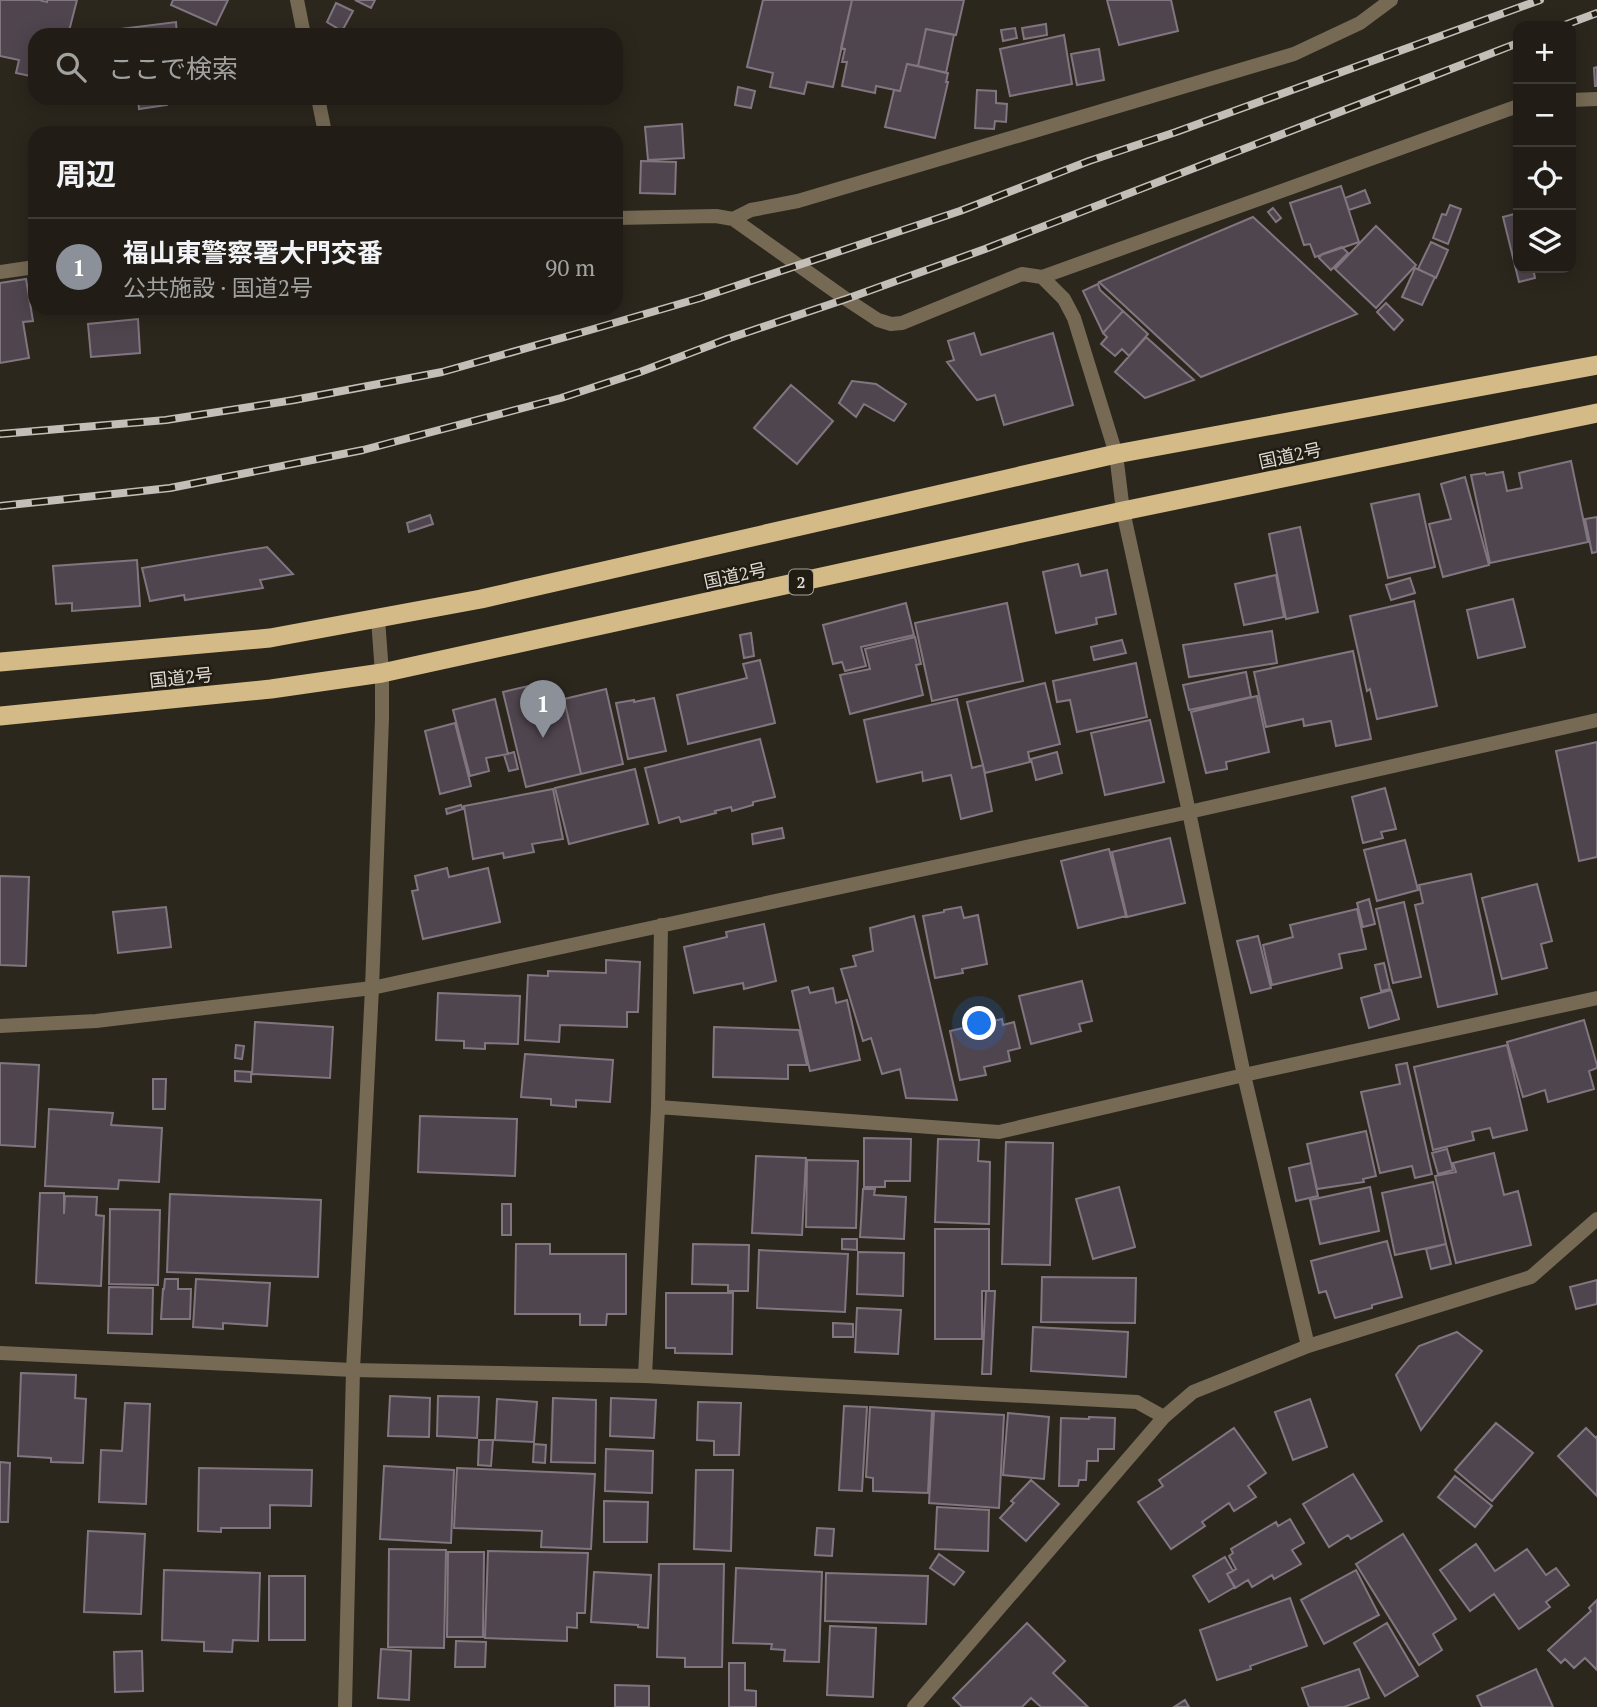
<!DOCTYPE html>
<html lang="ja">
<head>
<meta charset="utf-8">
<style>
  body { margin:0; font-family:"PT Serif","Noto Sans JP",serif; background:#29261f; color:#f1f3f6 }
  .controls { position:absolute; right:21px; top:21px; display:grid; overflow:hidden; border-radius:14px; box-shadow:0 4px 18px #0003 }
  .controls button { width:63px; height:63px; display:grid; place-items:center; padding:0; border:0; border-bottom:2px solid #3e3b35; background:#211d16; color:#f1f3f6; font:35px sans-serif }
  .you { position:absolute; left:980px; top:1024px; width:24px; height:24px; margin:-18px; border:5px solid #fff; border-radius:50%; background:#1a73e8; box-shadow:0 0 0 10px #1a73e833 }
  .badge { display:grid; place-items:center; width:46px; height:46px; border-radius:50%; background:#8c9099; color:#fff; font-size:23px; font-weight:700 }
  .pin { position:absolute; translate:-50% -58px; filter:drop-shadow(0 2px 4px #0008) }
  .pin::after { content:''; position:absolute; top:37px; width:24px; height:21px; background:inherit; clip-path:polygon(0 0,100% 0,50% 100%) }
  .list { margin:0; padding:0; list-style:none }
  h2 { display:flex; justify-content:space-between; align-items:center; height:91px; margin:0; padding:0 28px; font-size:30px }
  h2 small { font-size:23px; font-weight:400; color:#a2a2a1 }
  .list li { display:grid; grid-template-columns:46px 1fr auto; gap:21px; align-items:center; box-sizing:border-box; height:98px; padding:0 28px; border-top:2px solid #3e3b35 }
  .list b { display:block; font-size:26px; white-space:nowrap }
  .list p { margin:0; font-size:23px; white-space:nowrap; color:#a2a2a1 }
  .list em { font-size:23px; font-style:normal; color:#a2a2a1 }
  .icon { flex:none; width:38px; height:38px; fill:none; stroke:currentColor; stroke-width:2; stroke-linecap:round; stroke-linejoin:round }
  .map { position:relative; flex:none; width:1597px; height:1707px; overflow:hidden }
  .search { position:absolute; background:#211d16; box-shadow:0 4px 18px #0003; left:28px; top:28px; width:595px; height:77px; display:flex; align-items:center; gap:18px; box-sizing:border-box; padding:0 24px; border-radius:21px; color:#a2a2a1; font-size:26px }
  .panel { position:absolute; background:#211d16; box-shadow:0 4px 18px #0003; left:28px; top:126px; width:595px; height:189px; border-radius:21px }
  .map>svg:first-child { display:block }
  .building { fill:#4f454e; stroke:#817680; stroke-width:2 }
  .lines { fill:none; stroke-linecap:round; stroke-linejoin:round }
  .minor { stroke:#766a54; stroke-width:14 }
  .tertiary { stroke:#766a54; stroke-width:14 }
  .trunk { stroke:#d4ba86; stroke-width:19 }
  .rail-casing { stroke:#c3bfb8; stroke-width:8 }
  .rail { stroke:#221d13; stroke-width:5; stroke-dasharray:16; stroke-linecap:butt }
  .labels { text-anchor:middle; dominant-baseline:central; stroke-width:5; stroke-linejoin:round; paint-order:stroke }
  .shield { fill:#221d13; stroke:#a6a29a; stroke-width:2 }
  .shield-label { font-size:16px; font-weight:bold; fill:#dfdbd4 }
  .street-label { font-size:18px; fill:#dfdbd4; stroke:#221d13 }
</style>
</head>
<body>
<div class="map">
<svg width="1597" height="1707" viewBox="0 0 1597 1707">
  <rect width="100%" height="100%" fill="#2c271d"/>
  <!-- building -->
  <path class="building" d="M0,0H39L47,2V0H77L68,35H35V77L16,73L19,60L0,56Z
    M173,0H228L216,25L171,5Z
    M355,0H375L371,8Z
    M763,0H852L833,87L807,82L804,94L770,87L773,73L747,67Z
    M852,0H964L956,35L926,29L918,66L907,64L900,91L876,86L875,93L842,86L847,62H842L845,49L841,48Z
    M1107,0H1171L1178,31L1119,45Z
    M336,3L353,11L342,31L327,22Z
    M176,22L177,35H89V33Z
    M1046,24L1047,35L1024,39L1022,28Z
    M1015,28L1017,38L1003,41L1001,30Z
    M926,29L954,35L946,73L918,66Z
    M1064,35L1072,84L1010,96L1000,49Z
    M1099,49L1104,80L1077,85L1071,54Z
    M907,64L948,73L946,82H948L935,138L885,127L894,90L900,91Z
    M1597,67V86H1595L1594,68Z
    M738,87L755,91L751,108L735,105Z
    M977,90L996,91V103L1007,104L1006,122L995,121L994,129L975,128Z
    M97,98H135L98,102Z
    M138,98H183L167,100V105L139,109Z
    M682,124L684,158L648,160L645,127Z
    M641,161L676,162L675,194L640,193Z
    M1341,186L1359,242L1315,257L1310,244L1304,245L1290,203Z
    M1365,190L1370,203L1349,210L1345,198Z
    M1450,205L1461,209L1448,244L1433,238L1442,214L1446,215Z
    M1273,208L1281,218L1276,222L1268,212Z
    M1518,213V268H1533L1535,278L1519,282L1503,217Z
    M1253,217L1357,314L1201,377L1099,282Z
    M1376,226L1416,265L1376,308L1335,269Z
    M1431,242L1448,250L1436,278L1418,269Z
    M1342,247L1348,253L1331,270L1319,258L1322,254Z
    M1415,268L1435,277L1422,305L1402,297Z
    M26,279L33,321L23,322L29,358L0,363V283Z
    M1098,284L1100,290L1123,311L1103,333L1083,291Z
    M1386,303L1403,320L1394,330L1377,312Z
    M1123,311L1148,334L1129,356L1122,349L1115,356L1101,344L1107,337L1103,333Z
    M138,319L140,353L91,357L88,324Z
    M974,333L981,355L1053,333L1073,405L1004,425L995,395L977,400L947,362L954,360L948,341Z
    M1146,337L1194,380L1145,398L1115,372Z
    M852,381L876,384L906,404L894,421L864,404L856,417L839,403Z
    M791,385L833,421L797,464L754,428Z
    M1571,461L1588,542L1490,563L1471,475L1485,473L1486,475L1503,472L1507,491L1522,488L1519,473Z
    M1465,477L1489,565L1443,577L1429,524L1451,519L1441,484Z
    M1419,494L1435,567L1388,578L1371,504Z
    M430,515L433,524L409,532L407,523Z
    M1597,517V552L1592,553L1585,519Z
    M1300,527L1318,612L1286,619L1269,534Z
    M267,547L293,574L260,580L263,588L185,600L184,595L150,601L142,568Z
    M137,560L140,606L72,611V603L56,604L53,566Z
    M1078,564L1081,576L1107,570L1116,614L1096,618L1097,624L1056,633L1043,572Z
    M1276,575L1284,617L1244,625L1235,584Z
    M1410,578L1415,593L1391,600L1386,585Z
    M1513,599L1525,647L1478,658L1467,610Z
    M1414,601L1437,706L1377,719L1370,689L1367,691L1350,616Z
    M906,603L914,635L861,647L866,666L845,671L842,662L833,664L823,625Z
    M1007,603L1023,681L932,701L915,623Z
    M1272,631L1277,663L1189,677L1183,645Z
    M751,633L754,656L744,658L740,635Z
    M915,637L921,664L916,665L923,695L850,714L840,675L870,669L865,649Z
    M1122,640L1126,653L1094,660L1091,647Z
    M1353,651L1371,739L1336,746L1331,721L1304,726L1303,719L1266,727L1254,672Z
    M760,660L775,723L688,744L677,695L747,678L743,664Z
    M1136,663L1147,717L1077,732L1070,700L1057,702L1053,681Z
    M1246,672L1251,697L1189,710L1183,685Z
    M546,682L551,702L564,699L581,774L526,787L503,692Z
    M1045,683L1060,744L1028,752L1030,762L985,773L967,702Z
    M606,689L623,764L581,774L564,699Z
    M1257,696L1269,752L1226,762L1227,769L1206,773L1191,712Z
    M654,698L666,751L628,759L616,703L634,700V702Z
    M495,699L508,754L486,758L489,771L470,776L453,710Z
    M957,699L972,768L983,765L992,811L961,819L951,775L923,781L922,772L877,782L864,720Z
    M1150,720L1164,782L1105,795L1091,733Z
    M455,723L471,786L440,794L425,731Z
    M760,739L775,797L753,802V805L732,811L731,807L715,811L716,813L681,822L679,817L659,823L645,768Z
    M1597,742V857L1579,861L1556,751Z
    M514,752L518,769L509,771L504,755Z
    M1057,752L1062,773L1036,780L1031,759Z
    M635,769L648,824L569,844L555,788Z
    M1385,788L1396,829L1381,832L1383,838L1363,843L1352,797Z
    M553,789L563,839L532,844L534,852L504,858L503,853L473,859L464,806Z
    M461,805L463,809L447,814L446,809Z
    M782,828L784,838L753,844L752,834Z
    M1170,838L1185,903L1127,917L1112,852Z
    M1405,840L1418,890L1377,901L1364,850Z
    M1109,849L1126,916L1078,928L1061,861Z
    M447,868L449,877L488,868L500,922L423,939L412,891L418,890L415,876Z
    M1471,874L1497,994L1438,1007L1415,905L1423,903L1419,885Z
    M0,876L29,877L26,966L0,965Z
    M1537,884L1552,941L1541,944L1547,968L1502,979L1482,898Z
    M1369,899L1375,924L1363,927L1357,903Z
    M1404,902L1421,977L1393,983L1376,909Z
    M166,907L171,947L118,953L113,912Z
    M961,907L964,918L978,915L987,964L962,969L963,973L935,978L923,916L944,912V910Z
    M1357,909L1366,949L1339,954L1342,968L1272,985L1263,945L1293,937L1290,925Z
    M914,916L957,1100L906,1098L900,1069L882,1074L871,1038L863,1041L841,969L856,966L853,956L873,951L870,928Z
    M764,924L776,981L744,989L743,983L694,993L684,947L727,937L726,932Z
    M1258,936L1271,988L1251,993L1237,941Z
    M606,960L640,962L638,1012H627V1027L560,1025L559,1042L525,1040L528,975L548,976V971L606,973Z
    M1384,963L1390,989L1381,991L1375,965Z
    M1082,981L1092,1021L1079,1024L1081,1031L1031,1044L1019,996Z
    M808,987L810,993L833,988L836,1003L847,1000L860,1060L810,1071L792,991Z
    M1391,990L1399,1019L1369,1028L1361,998Z
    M438,993L520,996L518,1044L485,1043V1049L464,1048V1041L436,1040Z
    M1002,1019L1003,1025L1014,1022L1020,1048L1008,1051L1010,1061L984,1067L986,1075L960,1080L950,1031Z
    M1584,1020L1597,1065V1068L1589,1071L1594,1089L1548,1102L1545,1090L1523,1097L1507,1042Z
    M255,1022L333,1027L330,1078L252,1074Z
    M714,1027L799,1030L807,1065H788V1079L713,1077Z
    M236,1045L244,1046L242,1059L235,1058Z
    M1507,1045L1527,1130L1493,1138L1490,1128L1472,1132L1474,1140L1433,1150L1414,1067Z
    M525,1054L613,1060L610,1102L576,1100V1107L551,1105V1099L521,1097Z
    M0,1063L39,1065L35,1147L0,1145Z
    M1407,1063L1432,1174L1415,1178L1412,1166L1380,1173L1361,1092L1400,1084L1396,1065Z
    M235,1071L251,1072V1082L235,1081Z
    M153,1079H166L165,1109H153Z
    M49,1109L113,1113L111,1125L162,1128L159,1182L119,1180L118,1189L45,1186Z
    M420,1116L517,1119L515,1176L418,1172Z
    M1366,1131L1376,1176L1363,1179L1364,1182L1317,1189L1307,1144Z
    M864,1138L911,1139L910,1181H885V1187H864Z
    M938,1139L979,1140L978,1161L990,1162L989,1224L935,1222Z
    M1006,1142L1053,1143L1050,1265L1002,1264Z
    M1447,1149L1453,1170L1438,1174L1432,1153Z
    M1494,1153L1504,1195L1518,1191L1531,1245L1456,1263L1435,1176L1456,1172L1453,1163Z
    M756,1156L806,1158L802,1235L752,1233Z
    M807,1160L858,1161L856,1228L806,1227Z
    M1311,1163L1318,1196L1296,1201L1289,1168Z
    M1433,1182L1446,1244L1395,1255L1382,1193Z
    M1119,1187L1135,1247L1093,1259L1076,1199Z
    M1370,1187L1379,1231L1320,1244L1310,1200Z
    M863,1189H875L874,1195L906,1197L904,1239L860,1237Z
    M40,1193H64V1214L65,1196L97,1197L96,1215L104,1216L101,1286L36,1283Z
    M170,1194L321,1200L318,1277L167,1272Z
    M502,1204H511V1235H502Z
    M110,1209L160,1210L158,1285L109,1284Z
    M935,1229H989V1291H982V1339H935Z
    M842,1239H857V1250L842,1249Z
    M1387,1241L1402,1297L1372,1305V1308L1335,1318L1326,1291L1319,1293L1311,1261Z
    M516,1244H550V1254H626V1314H607L606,1325H580V1314H515Z
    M693,1244L749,1245L748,1291H728V1285L692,1284Z
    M1446,1244L1451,1264L1431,1269L1426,1249Z
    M759,1250L848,1254L845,1312L757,1308Z
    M858,1252L904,1253L903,1296L857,1294Z
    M1042,1277L1136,1278L1135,1323L1041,1322Z
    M165,1279H178V1289H191L190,1319H161L163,1289H164Z
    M196,1279L270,1283L267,1326L223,1323V1329L193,1327Z
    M1597,1280V1304L1576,1309L1570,1287Z
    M109,1287L153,1288L152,1334L108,1333Z
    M986,1291H995L991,1374H982Z
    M666,1293H733L732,1354L675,1353V1348H666Z
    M857,1308L901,1310L898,1354L855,1352Z
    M833,1323L853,1324V1337H833Z
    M1033,1327L1128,1332L1126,1377L1031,1371Z
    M1457,1332L1482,1351L1421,1430L1396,1375L1419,1346Z
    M21,1373L76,1375L75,1398L86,1399L83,1463L51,1462V1458L18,1456Z
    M390,1396L430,1398L429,1437L388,1436Z
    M438,1396L479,1397L477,1438L437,1436Z
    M553,1398L596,1400L595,1463L551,1462Z
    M611,1398L656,1400L654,1438L610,1436Z
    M497,1399L537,1402L534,1442L495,1440Z
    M1310,1399L1327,1447L1293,1460L1275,1412Z
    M698,1402L741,1403L739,1455H714V1441L697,1440Z
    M125,1403L150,1404L146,1504L99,1502L101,1450L122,1451Z
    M844,1406L867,1407L862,1491L839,1490Z
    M870,1407L932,1411L928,1493L873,1491V1478L866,1477Z
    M934,1411L1004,1415L999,1508L929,1503Z
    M1008,1413L1049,1417L1044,1479L1003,1475Z
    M1089,1417L1115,1418L1114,1449H1098V1461H1087L1086,1480H1079L1078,1486H1059L1061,1418L1089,1419Z
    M1496,1423L1533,1453L1492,1501L1455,1470Z
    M1234,1428L1266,1473L1248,1486L1256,1497L1234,1511L1229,1503L1202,1522L1205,1526L1171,1549L1138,1502L1163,1486L1159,1480Z
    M1586,1428L1596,1438L1597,1436V1496L1558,1456Z
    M479,1440H493L491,1466L478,1465Z
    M534,1444L546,1445L545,1463L533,1462Z
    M606,1449L653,1451L652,1493L605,1491Z
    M0,1462L10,1463L8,1522H0Z
    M384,1466L454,1470L451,1543L380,1539Z
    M199,1468L312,1470L311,1506L270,1505V1528H221V1532L198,1531Z
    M457,1468L595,1474L591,1549L541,1547L542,1531L454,1528Z
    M696,1470H733L731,1551L694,1549Z
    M1353,1474L1382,1521L1351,1539L1348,1535L1329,1547L1303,1504Z
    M1455,1476L1492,1506L1475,1527L1438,1497Z
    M1031,1480L1059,1504L1026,1541L1000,1518L1014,1503L1011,1501Z
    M604,1501L648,1502L647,1542H604Z
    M937,1507L989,1510L988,1551L935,1549Z
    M1290,1519L1304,1543L1292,1550L1301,1564L1274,1579L1272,1575L1252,1587L1248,1580L1235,1588L1227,1574L1236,1569L1229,1556L1233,1553L1231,1549L1276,1522L1278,1526Z
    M817,1528L834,1529L832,1556L815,1555Z
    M88,1531L145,1534L141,1614L84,1612Z
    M1403,1534L1456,1619L1433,1634L1442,1650L1419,1665L1356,1564Z
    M1476,1544L1495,1571L1527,1549L1546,1575L1556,1568L1569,1585L1546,1602L1550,1607L1519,1629L1494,1594L1470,1611L1440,1570Z
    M389,1549L446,1550L444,1648L388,1647Z
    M488,1551L588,1553L585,1613H577V1628L567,1627V1641L485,1638Z
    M448,1552H484L483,1637H447Z
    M939,1554L964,1572L954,1585L930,1568Z
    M1225,1557L1233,1571L1227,1574L1235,1587L1209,1602L1193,1576Z
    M659,1564H724L722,1667H685V1658L657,1657Z
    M736,1568L822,1572L819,1662L784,1661L785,1650L771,1649L772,1644L733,1643Z
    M164,1570L260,1573L258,1641L233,1640L232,1652L204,1651V1642L162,1640Z
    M1356,1570L1379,1615L1324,1644L1301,1600Z
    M594,1572L651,1575L648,1628L638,1627V1625L591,1622Z
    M826,1573L928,1576L926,1624L825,1621Z
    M269,1576H305V1640H269Z
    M1290,1598L1307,1646L1250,1666L1251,1669L1217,1680L1200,1630Z
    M1597,1600V1670L1585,1658L1574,1668L1565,1659L1561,1663L1548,1650L1591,1611L1589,1608Z
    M1027,1623L1065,1661L1053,1673L1088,1707H1041L1031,1698L1022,1707H962L953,1698Z
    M1387,1623L1418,1676L1385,1696L1354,1643Z
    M830,1626L876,1628L873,1697L827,1695Z
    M456,1641L486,1642L485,1667H455Z
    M381,1649L411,1651L409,1700L378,1698Z
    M142,1651L143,1691L115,1692L114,1652Z
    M729,1663H745V1690L756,1691V1707H729Z
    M1359,1669L1369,1698L1344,1707H1309L1302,1688Z
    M1536,1669L1553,1707H1482L1477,1696Z
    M615,1685L649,1686V1707H615Z
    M1185,1700L1189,1707H1174Z"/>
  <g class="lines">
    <!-- minor -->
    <path class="minor" d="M297,0L304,35
      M318,98L325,133
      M1571,100L1597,99
      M616,218L716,216L733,219L846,299L878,320L891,324L902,323L1022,274L1042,277L1518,106
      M733,219L751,210L798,201L1294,54L1360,23L1391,0
      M0,272L35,267
      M1042,277L1064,299L1074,318L1116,454L1123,511L1189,812L1244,1075L1308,1346
      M0,1026L96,1021L372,988L1189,812L1597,720
      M658,1107L999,1132L1244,1075L1597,998
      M0,1353L353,1370L645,1376L1137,1402L1164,1417
      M645,1376L658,1107L661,925
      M914,1707L1164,1417L1193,1392L1308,1346L1531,1277L1597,1219"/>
    <!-- tertiary -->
    <path class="tertiary" d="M345,1707L353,1370L372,988L382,719V673L378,619"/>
    <!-- trunk -->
    <path class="trunk" d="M0,662L270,638L481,599L1116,454L1597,365
      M0,716L271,689L382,673L1123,511L1597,413"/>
    <!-- rail casing -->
    <g class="rail-casing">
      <path id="rail" d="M1562,26L1597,13
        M0,434L166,420L294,400L442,372L590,330L700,298L960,211L1089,161L1176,132L1540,0
        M0,506L170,488L363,450L561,398L640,372L727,339L846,299L985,249L1518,43"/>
    </g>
    <!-- rail -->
    <use href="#rail" class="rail"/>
  </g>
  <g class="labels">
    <!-- shield labels -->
    <rect class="shield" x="789" y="569.5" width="24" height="25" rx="5"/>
    <g class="shield-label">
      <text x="801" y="582">2</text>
    </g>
    <!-- street labels -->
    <g class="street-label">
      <text transform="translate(1290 455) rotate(-12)">国道2号</text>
      <text transform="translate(735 575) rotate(-12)">国道2号</text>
      <text transform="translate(181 677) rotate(-6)">国道2号</text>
    </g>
  </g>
</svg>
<div class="controls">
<button>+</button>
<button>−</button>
<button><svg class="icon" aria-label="locate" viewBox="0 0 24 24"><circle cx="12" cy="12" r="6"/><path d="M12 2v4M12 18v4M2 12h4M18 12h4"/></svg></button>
<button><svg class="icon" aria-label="layers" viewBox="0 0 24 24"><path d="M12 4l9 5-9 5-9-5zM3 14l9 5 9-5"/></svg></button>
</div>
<div class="you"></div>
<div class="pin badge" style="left:543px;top:738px">1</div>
<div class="search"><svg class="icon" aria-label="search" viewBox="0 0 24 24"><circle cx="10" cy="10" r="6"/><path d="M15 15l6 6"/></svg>ここで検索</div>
<section class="panel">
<h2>周辺<small></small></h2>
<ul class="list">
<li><span class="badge">1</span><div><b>福山東警察署大門交番</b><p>公共施設 · 国道2号</p></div><em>90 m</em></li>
</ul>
</section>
</div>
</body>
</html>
